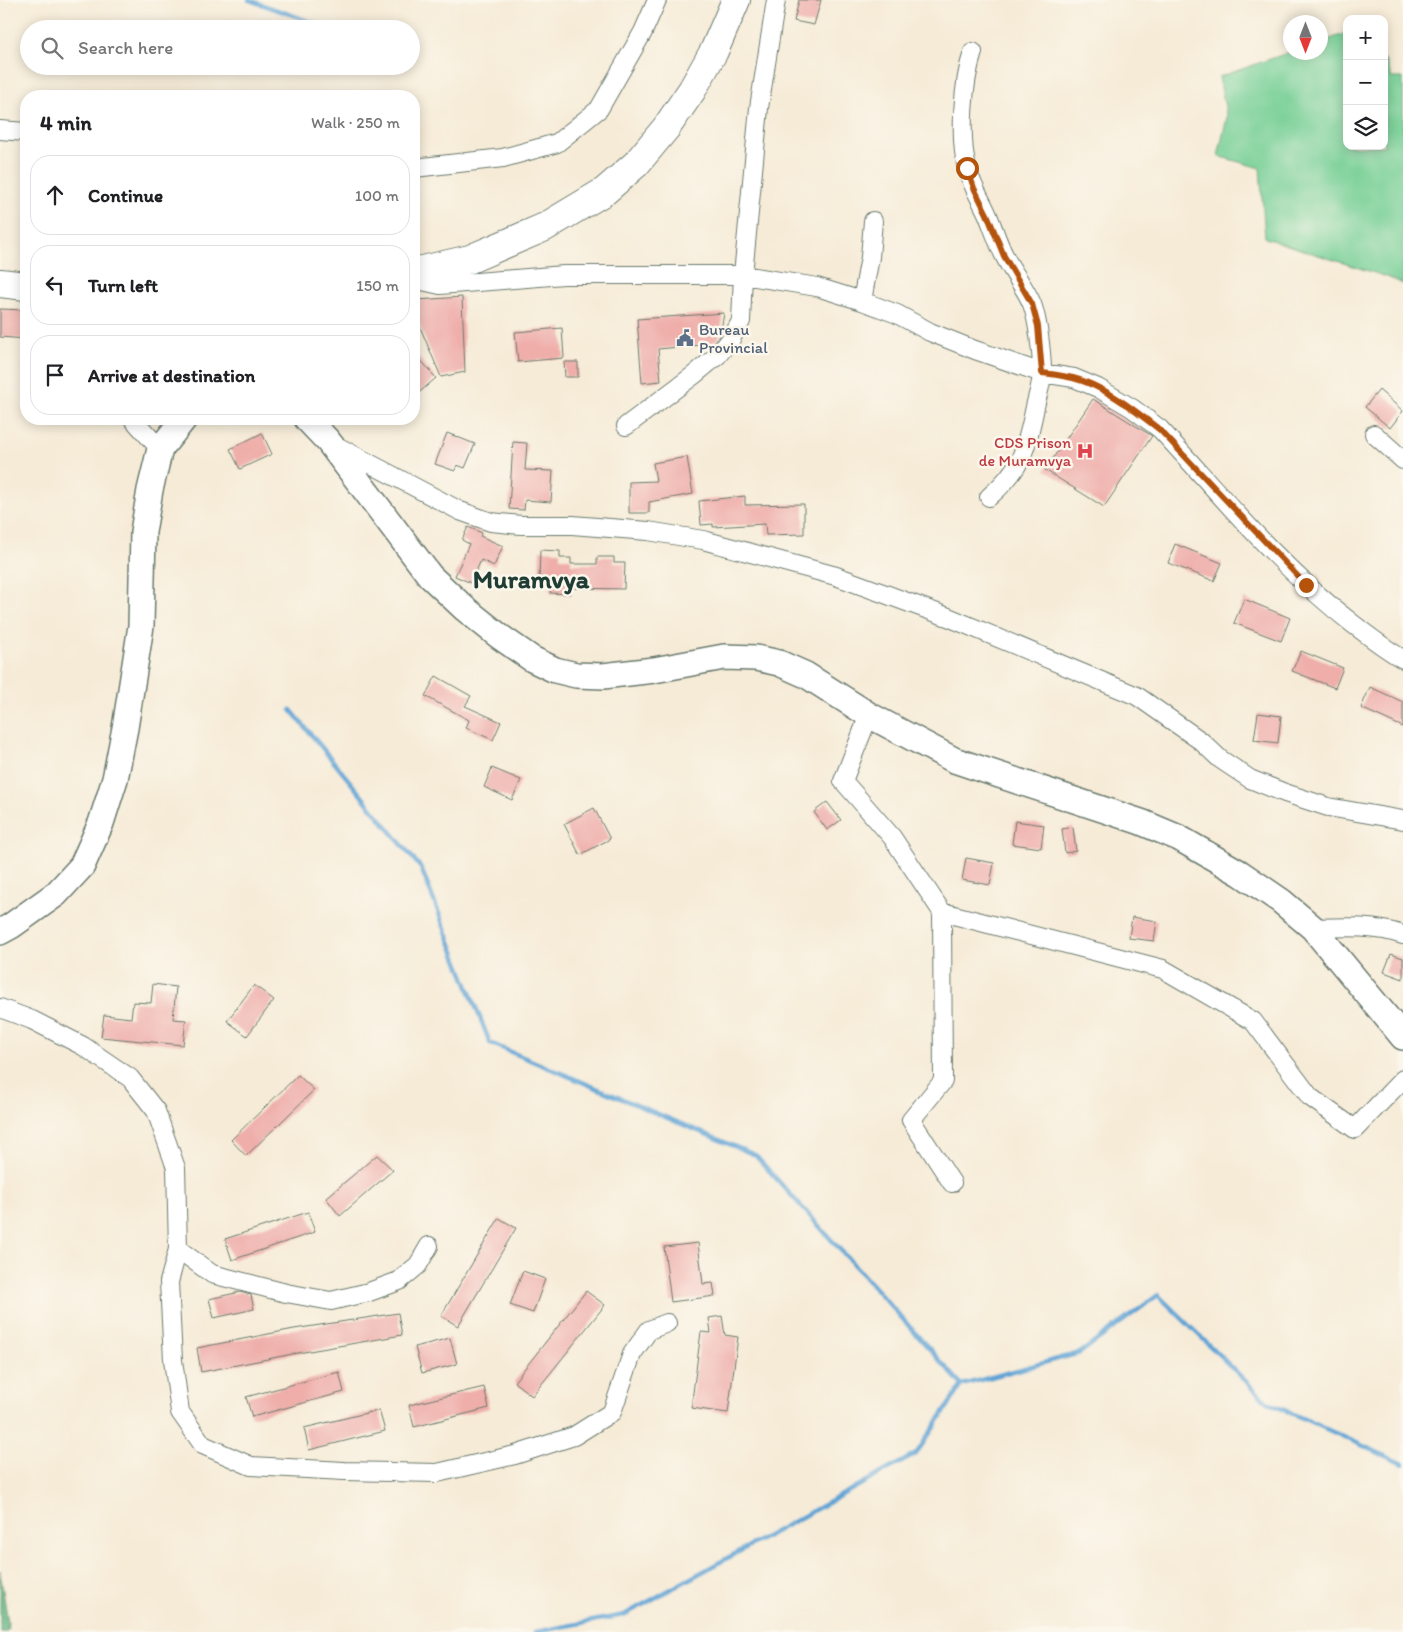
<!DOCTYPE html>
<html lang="en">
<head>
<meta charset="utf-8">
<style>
  body { margin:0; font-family:Itim,sans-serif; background:#f6f6f6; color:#202124 }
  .controls { position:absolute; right:15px; top:15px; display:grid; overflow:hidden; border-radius:10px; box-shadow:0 2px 12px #0003 }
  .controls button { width:45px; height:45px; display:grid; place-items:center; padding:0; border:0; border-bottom:1px solid #e0e0e0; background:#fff; color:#202124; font:25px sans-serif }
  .compass { position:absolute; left:1283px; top:15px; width:45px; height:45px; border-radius:50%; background:#fff; box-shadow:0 2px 12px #0003; rotate:180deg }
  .stop { position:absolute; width:15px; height:15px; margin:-11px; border:4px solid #b45309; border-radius:50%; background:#fff }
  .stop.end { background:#b45309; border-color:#fff; box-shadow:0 1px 5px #0008 }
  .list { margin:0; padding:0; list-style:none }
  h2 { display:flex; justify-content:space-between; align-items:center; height:65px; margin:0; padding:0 20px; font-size:21px }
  h2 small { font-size:16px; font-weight:400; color:#757577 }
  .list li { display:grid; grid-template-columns:32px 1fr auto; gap:15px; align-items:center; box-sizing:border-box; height:80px; margin:0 10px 10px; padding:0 10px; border:1px solid #e0e0e0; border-radius:20px }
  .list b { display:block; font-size:19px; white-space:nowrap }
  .list em { font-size:16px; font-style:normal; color:#757577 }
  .icon { flex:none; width:28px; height:28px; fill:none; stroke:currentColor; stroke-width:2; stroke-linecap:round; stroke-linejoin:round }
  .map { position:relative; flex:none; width:1403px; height:1632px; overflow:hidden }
  .search { position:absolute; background:#fff; box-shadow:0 2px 12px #0003; left:20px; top:20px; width:400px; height:55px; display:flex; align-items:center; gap:12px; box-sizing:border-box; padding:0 18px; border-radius:28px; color:#757577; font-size:19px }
  .panel { position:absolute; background:#fff; box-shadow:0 2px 12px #0003; left:20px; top:90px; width:400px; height:335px; border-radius:20px }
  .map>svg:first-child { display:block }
  .green { fill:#76cf95; stroke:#4a8664 }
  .forest { fill:#60b27e; stroke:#407859 }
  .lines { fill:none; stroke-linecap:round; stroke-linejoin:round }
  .stream { stroke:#60a4d5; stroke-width:4.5 }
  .building { fill:#efaeaa }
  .minor-casing { stroke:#6a7a6d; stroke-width:20 }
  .secondary-casing { stroke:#6a7a6d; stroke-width:28 }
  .primary-casing { stroke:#6a7a6d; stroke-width:30 }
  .minor { stroke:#fff; stroke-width:18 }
  .secondary { stroke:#fff; stroke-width:25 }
  .primary { stroke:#fff; stroke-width:28 }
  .route { stroke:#b45309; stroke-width:6 }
  .labels { text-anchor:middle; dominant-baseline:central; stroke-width:5; stroke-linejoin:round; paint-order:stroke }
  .service-label { font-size:16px; fill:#4e5e75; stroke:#fbf7ec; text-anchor:start }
  .health-label { font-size:16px; fill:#be3a42; stroke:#fbf7ec; text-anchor:end }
  .town-label { font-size:26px; font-weight:bold; fill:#1f3d34; stroke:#fbf7ec }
</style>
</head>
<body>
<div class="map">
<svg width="1403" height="1632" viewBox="0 0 1403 1632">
  <rect width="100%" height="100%" fill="#fbf7ec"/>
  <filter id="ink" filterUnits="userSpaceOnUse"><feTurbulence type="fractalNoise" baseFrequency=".02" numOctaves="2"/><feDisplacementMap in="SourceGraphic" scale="10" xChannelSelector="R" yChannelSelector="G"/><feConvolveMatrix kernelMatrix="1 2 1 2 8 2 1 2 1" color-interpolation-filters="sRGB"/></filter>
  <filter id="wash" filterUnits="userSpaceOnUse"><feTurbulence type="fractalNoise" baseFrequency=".0096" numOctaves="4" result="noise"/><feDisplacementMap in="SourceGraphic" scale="20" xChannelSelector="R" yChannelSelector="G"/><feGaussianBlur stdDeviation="1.12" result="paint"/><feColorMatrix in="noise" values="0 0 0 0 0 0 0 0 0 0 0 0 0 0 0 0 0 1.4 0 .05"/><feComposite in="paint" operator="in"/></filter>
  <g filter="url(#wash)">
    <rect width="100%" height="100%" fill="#f6ebd7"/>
    <!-- green -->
    <path class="green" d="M1347,33V146H1384V58L1392,78H1403V284L1387,277L1265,238L1260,168L1218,156L1227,117L1219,77L1290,52H1320L1321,42Z"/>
    <!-- forest -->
    <path class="forest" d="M0,1571L9,1629L5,1632H0Z"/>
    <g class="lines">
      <!-- stream -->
      <path class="stream" d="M249,0L332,29
        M291,710L421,868L490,1043L755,1155L962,1385
        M535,1632L624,1615L916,1454L962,1385L1080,1353L1158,1295L1267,1402L1403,1464"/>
    </g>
    <g id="blocks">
      <!-- building -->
      <path class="building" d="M799,0H821L814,25L794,21Z
        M462,297L465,372L441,377L415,315L417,300Z
        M0,309L26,310V339L0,337Z
        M724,313L720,336L713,344L658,349L661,381L642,383L637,319Z
        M562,328L564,358L518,362L515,332Z
        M414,352L436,378L414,397Z
        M564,362H578V377H565Z
        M1379,390L1403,411L1390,428L1365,407Z
        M1093,399L1152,436L1104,507L1045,470Z
        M262,433L272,454L240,469L230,449Z
        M447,433L475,444L465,468L457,465L455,471L435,464Z
        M513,442L527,443L525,470L553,471L551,502L525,500L524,510L509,509Z
        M687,457L693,494L649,502V513H629V482L656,481L653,463Z
        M745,496V505L804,504V534L766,535L765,524L713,527V524L701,525L699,501Z
        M468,527L482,533L480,536L503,546L494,566L481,560L471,583L455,576L469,544L462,540Z
        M1175,544L1222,563L1214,581L1168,563Z
        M540,550L560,551V558H571V564H597V557H614V563H625L624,589L570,588V594L550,593L551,582L539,581Z
        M1244,599L1290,618L1281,641L1234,623Z
        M1301,651L1343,668L1335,688L1292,671Z
        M436,676L471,696L465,706L501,722L493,740L466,728L469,720L425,696Z
        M1370,687L1403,702V727L1361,708Z
        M1258,713L1281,716L1278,743L1254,740Z
        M492,768L521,780L512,800L484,787Z
        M827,802L841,820L827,830L814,812Z
        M594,808L610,839L580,855L564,824Z
        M1015,821L1044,825L1041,848L1012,844Z
        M1073,827L1076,851L1065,853L1062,829Z
        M966,858L994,863L990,885L962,880Z
        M1132,917L1157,921L1154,941L1129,938Z
        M1391,954L1403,958V979L1384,972Z
        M153,984L176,987L173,1019L186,1020L183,1045L101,1037L104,1015L131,1018L133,1002L151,1003Z
        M254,985L274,1000L247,1036L227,1021Z
        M298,1075L314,1090L246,1156L231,1140Z
        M377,1155L393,1170L340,1216L326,1198Z
        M308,1212L315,1232L232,1260L225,1239Z
        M499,1218L516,1228L458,1326L441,1316Z
        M698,1243L703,1284L713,1283L715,1296L671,1302L664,1247Z
        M523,1271L545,1279L533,1313L510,1305Z
        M586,1291L605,1305L532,1396L514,1382Z
        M240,1292L251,1295L254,1309L214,1318L209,1299Z
        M398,1313L402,1335L298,1353L201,1372L197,1348L294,1329Z
        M722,1316L725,1335L738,1337L728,1413L691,1408L701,1332L711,1333L709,1318Z
        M450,1338L457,1364L422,1373L415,1347Z
        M339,1372L344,1392L252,1417L246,1397Z
        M484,1387L489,1408L414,1427L409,1405Z
        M379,1410L385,1431L309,1450L304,1428Z"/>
    </g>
  </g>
  <g filter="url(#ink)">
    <use href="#blocks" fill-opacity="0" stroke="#6a7a6d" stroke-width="1"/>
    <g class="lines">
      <!-- minor casing -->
      <g class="minor-casing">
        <path id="minor" d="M973,52C963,82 959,137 967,168C971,184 980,198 987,213C993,227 997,241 1004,255C1012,272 1025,287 1032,304C1038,320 1042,354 1042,372C1042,385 1036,399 1034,412C1025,453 1021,469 989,497
          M0,130L26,132
          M414,168L503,158L557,143L599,109L643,32L657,0
          M414,278L418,280L440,285L564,275H743L817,287L862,301L897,314L930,332L975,350L1042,373L1074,378L1098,388L1132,408L1160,429C1222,496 1280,568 1353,624C1369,636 1385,649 1403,659
          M862,301L870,257L873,221
          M133,419L160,449
          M626,426L694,375L718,355L731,339L741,321L743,275L759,108L776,0
          M1374,434L1403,460
          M333,444L460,511L491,522L521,525H572L648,531L703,540L836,576L948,617L1137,696L1201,741L1220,759L1250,779L1285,793L1328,807L1403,820
          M869,715L843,781L892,837L942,912L1163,969L1253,1021L1310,1097L1355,1129L1403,1079
          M942,912L943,1081L911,1120L952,1183
          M1313,928C1343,927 1374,925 1403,935
          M0,1008L32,1020L83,1046L130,1078L156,1111L176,1168L178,1249L212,1274L286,1293L331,1301L369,1292L399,1281L418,1265L429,1246
          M178,1249L169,1282L173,1360L180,1412L203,1445L251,1466L344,1471L437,1473L515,1455L574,1436L612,1412L632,1354L649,1330L667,1323"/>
      </g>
      <!-- secondary casing -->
      <g class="secondary-casing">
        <path id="secondary" d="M307,419L328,441L430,576L464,608L499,636L532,659L555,670L576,675L603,676L654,670L724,657L756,658L779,663L806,675L869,715L954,760L1141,822L1179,838L1240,873L1281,901L1313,928L1403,1037
          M0,932L11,926L56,894L82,866L101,823L115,779L125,728L141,626L143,532L150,490L160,449L184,419"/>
      </g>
      <!-- primary casing -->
      <g class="primary-casing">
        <path id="primary" d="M414,272L470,259L545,227L605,191L636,164L666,128L692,90L714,51L736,0
          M0,283L26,286"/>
      </g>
      <!-- minor -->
      <use href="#minor" class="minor"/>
      <!-- secondary -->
      <use href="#secondary" class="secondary"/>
      <!-- primary -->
      <use href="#primary" class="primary"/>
    </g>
  </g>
  <g class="lines" filter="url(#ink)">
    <!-- route -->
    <path class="route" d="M967,168L974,188L987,214L1004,256L1032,304L1038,326L1042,373C1052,374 1063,376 1073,378C1105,386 1134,410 1160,430L1306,585"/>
  </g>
  <!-- icons -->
  <defs>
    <g id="civic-bare" transform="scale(1.35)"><path d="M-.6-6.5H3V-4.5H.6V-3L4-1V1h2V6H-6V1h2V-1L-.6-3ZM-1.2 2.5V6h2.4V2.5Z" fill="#5c6f8a" stroke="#fbf7ec" stroke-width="2.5" paint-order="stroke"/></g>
    <g id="hospital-bare" transform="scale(1.35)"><path d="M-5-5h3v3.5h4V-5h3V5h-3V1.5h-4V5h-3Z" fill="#e0444e" stroke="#fbf7ec" stroke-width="2.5" paint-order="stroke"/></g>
  </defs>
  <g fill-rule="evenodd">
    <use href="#civic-bare" x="685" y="338"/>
    <use href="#hospital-bare" x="1085" y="451"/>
  </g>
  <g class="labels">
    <!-- service labels -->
    <g class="service-label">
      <text x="699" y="329">Bureau<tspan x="699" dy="18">Provincial</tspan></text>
    </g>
    <!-- health labels -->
    <g class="health-label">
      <text x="1071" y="442">CDS Prison<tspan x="1071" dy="18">de Muramvya</tspan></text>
    </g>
    <!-- town labels -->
    <g class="town-label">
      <text x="531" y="579">Muramvya</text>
    </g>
  </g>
</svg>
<div class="controls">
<button>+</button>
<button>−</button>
<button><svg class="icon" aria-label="layers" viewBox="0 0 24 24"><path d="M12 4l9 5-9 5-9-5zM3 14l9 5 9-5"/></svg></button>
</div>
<svg class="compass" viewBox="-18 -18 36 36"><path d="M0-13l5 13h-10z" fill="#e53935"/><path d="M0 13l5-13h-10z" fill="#757577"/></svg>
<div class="stop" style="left:967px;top:168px"></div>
<div class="stop end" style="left:1306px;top:585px"></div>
<div class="search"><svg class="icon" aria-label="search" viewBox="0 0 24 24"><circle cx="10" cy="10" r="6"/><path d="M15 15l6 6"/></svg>Search here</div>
<section class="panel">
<h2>4 min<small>Walk · 250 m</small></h2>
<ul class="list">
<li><svg class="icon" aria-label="ahead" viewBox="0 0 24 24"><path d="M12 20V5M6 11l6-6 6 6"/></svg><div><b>Continue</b></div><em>100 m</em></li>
<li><svg class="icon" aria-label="left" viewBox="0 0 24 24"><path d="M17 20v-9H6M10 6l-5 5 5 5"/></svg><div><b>Turn left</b></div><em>150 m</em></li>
<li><svg class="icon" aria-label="arrive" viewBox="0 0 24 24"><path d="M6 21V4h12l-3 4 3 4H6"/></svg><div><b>Arrive at destination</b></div></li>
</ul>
</section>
</div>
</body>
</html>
